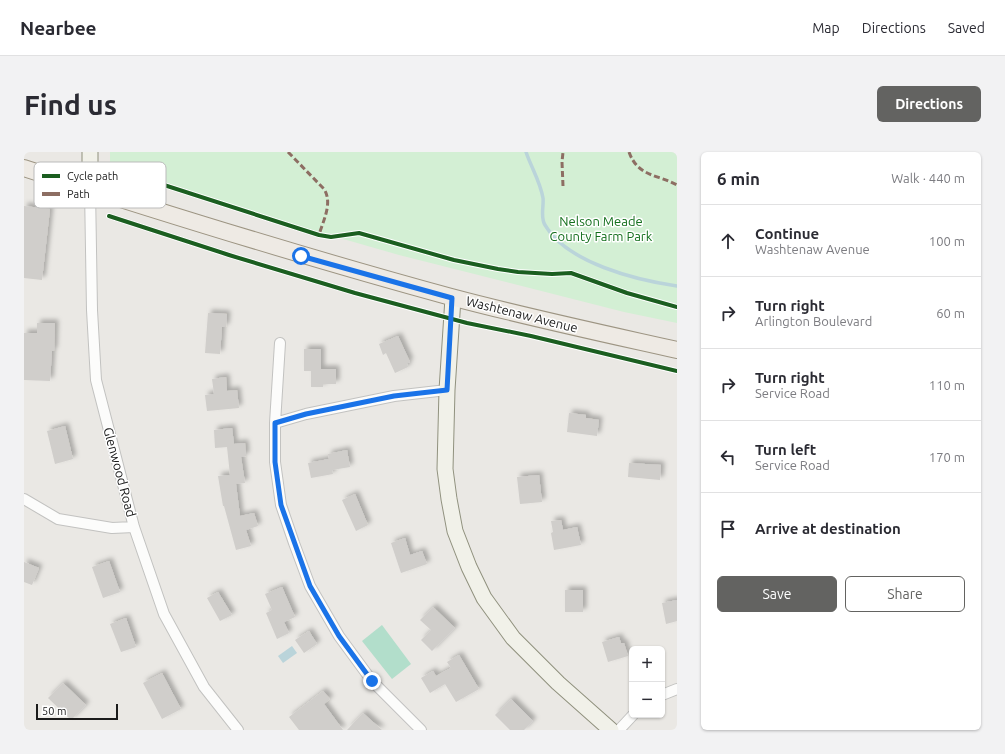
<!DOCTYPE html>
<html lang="en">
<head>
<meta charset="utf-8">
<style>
  body { margin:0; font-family:Ubuntu,sans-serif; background:#f2f2f3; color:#2b2b33 }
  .controls { position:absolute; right:12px; bottom:12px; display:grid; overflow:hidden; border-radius:6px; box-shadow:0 1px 3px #0004 }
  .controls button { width:36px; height:36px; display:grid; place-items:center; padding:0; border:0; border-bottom:1px solid #e1e1e2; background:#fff; color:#2b2b33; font:20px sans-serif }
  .scale { position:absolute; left:12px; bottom:10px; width:82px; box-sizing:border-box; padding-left:4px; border:2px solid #1b1b1b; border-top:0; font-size:11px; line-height:14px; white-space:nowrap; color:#1b1b1b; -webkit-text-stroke:3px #fff; paint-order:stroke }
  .stop { position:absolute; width:12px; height:12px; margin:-9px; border:3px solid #1a73e8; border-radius:50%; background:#fff }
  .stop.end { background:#1a73e8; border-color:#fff; box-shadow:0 1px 4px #0008 }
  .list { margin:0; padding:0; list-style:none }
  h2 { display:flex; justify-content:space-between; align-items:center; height:52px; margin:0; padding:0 16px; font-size:17px }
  h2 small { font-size:13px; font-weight:400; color:#7c7c81 }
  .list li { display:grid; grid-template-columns:26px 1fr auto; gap:12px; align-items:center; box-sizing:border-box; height:72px; padding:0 16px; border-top:1px solid #e1e1e2 }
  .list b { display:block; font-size:15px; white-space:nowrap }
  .list p { margin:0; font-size:13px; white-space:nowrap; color:#7c7c81 }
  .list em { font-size:13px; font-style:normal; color:#7c7c81 }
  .actions { display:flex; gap:8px; padding:12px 16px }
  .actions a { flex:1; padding:9px 0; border:1px solid #636361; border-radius:6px; text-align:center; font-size:14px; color:#636361 }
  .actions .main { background:#636361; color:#fff }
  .icon { flex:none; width:22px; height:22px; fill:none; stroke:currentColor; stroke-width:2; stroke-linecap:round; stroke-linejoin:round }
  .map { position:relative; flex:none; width:653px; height:578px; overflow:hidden; border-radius:6px }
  header { display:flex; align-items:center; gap:24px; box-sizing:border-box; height:56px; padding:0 20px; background:#fff; border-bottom:1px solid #e1e1e2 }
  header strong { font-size:19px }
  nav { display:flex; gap:22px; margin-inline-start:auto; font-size:14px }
  .intro { display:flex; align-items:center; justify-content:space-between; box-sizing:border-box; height:96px; padding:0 24px }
  h1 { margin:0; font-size:28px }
  .button { padding:10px 18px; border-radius:6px; background:#636361; color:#fff; font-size:14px; font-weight:700 }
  main { display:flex; gap:24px; padding:0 24px }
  aside { flex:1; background:#fff; border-radius:6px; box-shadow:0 1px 3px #0004 }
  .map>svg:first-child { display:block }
  .park { fill:#d3efd4 }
  .pitch { fill:#b2decb }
  .water { fill:#bad4da }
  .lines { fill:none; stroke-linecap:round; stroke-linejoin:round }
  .stream { stroke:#bad4da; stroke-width:3.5 }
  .building { fill:#d0cecb; filter:url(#shadow) }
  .street-casing { stroke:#c2c2c0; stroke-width:12 }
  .secondary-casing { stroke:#90917e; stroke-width:17 }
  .primary-casing { stroke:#9d9583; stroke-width:18 }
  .street { stroke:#fcfcfb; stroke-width:10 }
  .secondary { stroke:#f1f1e9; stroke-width:15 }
  .primary { stroke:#eeeae4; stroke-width:16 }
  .quiet { stroke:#8d6e63; stroke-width:3; stroke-dasharray:6 3; stroke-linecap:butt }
  .cycleway-casing { stroke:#fff; stroke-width:6 }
  .cycleway { stroke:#1b5e20; stroke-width:4 }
  .route { stroke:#1a73e8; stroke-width:5 }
  .labels { text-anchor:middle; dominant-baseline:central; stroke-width:3; stroke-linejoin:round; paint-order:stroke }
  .park-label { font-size:13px; fill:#146f1d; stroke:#fff }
  .street-label { font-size:13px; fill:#1b1b1b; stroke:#fff }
  .key { fill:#fff; stroke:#bbb; stroke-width:1 }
  .key-label { font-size:11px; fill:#1b1b1b }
</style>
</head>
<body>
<header>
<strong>Nearbee</strong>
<nav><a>Map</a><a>Directions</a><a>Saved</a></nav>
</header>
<div class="intro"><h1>Find us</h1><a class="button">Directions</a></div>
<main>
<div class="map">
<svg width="653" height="578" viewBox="0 0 653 578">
  <defs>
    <filter id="shadow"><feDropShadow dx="3.5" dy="-3.5" stdDeviation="2" flood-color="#0004"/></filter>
  </defs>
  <rect width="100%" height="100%" fill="#eae8e4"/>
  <!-- park -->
  <path class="park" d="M86,0H653V171L600,160L375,103L274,74L86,12Z"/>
  <!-- pitch -->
  <path class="pitch" d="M358,473L387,512L368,527L338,489Z"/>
  <!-- water -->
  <path class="water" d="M268,494L273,501L259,511L254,504Z"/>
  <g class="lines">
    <!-- stream -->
    <path class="stream" d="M502,0C507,15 516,29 519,46C520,54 516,65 521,73C543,111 612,128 653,134"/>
  </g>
  <!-- building -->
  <path class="building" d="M0,54L26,57L18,128L0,126Z
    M184,161L203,162L202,175H198L196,202L181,201Z
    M13,171H31L30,199H28L26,229L0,228V181H13Z
    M374,184L386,210L383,211L384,215L371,221L362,201L359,203L355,192Z
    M280,197H297V217H312V232H299V235H287V219H280Z
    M202,225L203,239L213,238L215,256L183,259L181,243L190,242L188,227Z
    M545,261L562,263V266L575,268L573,284L543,280Z
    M41,274L49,307L31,312L23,279Z
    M208,276L210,292L221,291L222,304L217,305L221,331L212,332L216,364L230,361L234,374L222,378L227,394L212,398L200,354H199L194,324L206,323L203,295L191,296L190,278Z
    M323,298L326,315L308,318L309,322L287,326L284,311L305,307L304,302Z
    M605,311L637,313L636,328L604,325Z
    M515,323L518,350L496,352L493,325Z
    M331,342L344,373L332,379L318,348Z
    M537,368L539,378L553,375L557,393L530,398L527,381L529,380L527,369Z
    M381,386L386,403L398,399L403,412L377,421L367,391Z
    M85,409L96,440L79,446L68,415Z
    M0,410L15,416L8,433L0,430Z
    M258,435L271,465L260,470L265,481L253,487L242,461L248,458L241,442Z
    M541,438H559V460H541Z
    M194,440L208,463L196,469L183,446Z
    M653,448V469L642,472L638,451Z
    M409,455L431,476L408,499L397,488L407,478L396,468Z
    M102,466L112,495L97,500L86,472Z
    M285,479L293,492L280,501L271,488Z
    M595,485L597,491H600L604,504L584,510L578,490Z
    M435,503L455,537L432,550L421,532L406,541L397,526L409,519L412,524L427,516L423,510Z
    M138,521L157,557L138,567L119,531Z
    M39,531L62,553L47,568L24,546Z
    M299,539L306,547L300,552L319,578H275L265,565Z
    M487,547L509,569L500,578H486L471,563Z
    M339,561L358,578H323Z"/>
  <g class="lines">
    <!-- street casing -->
    <g class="street-casing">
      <path id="street" d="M66,37L68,158L72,228L110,375L140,462L180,535L214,578
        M256,191L251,271V310L257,353L270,391L286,434L315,484L348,529L397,578
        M251,271L282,262L370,244L423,238
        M0,347L34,367L88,376L110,375
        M638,543L653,537
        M595,578L609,563"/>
    </g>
    <!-- secondary casing -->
    <g class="secondary-casing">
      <path id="secondary" d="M66,37V0
        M429,146L423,238L421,317L425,347L431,379L445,415L460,446L489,486L534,531L587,578"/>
    </g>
    <!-- primary casing -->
    <g class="primary-casing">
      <path id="primary" d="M0,16C142,62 284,106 427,145C502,165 577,181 653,198"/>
    </g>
    <!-- street -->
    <use href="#street" class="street"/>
    <!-- secondary -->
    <use href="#secondary" class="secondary"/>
    <!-- primary -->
    <use href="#primary" class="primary"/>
    <!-- quiet -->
    <path class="quiet" d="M264,0L300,37C309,51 299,69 295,83
      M605,0C614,25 633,22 653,33
      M539,34L538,10L539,0"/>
    <!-- cycleway casing -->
    <g class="cycleway-casing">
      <path id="cycleway" d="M78,13L295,83L307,85L335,81L430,108L474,117L494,120L528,122L547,121L603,141L653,155
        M85,64L205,103L331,141L443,171L507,184L653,219"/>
    </g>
    <!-- cycleway -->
    <use href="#cycleway" class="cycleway"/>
  </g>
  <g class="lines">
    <!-- route -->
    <path class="route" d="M277,104L428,146L423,238L370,244L282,262L251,271V310L257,353L286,434L315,484L348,529"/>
  </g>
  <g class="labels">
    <!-- park labels -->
    <g class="park-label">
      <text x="577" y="69">Nelson Meade<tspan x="577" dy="15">County Farm Park</tspan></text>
    </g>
    <!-- street labels -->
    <g class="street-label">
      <text transform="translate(498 162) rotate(14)">Washtenaw Avenue</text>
      <text transform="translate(96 320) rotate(75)">Glenwood Road</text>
    </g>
  </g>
  <!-- legend -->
  <rect x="10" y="10" width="132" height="46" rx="6" class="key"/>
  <rect x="18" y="22" width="18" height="4" fill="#1b5e20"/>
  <rect x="18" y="40" width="18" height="4" fill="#8d6e63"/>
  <g class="key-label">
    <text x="43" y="28">Cycle path</text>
    <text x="43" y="46">Path</text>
  </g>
</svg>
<div class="controls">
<button>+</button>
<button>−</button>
</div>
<div class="scale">50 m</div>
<div class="stop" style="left:277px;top:104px"></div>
<div class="stop end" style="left:348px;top:529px"></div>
</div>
<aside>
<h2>6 min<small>Walk · 440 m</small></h2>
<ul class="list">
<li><svg class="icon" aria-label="ahead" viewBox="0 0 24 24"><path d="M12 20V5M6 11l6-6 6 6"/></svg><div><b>Continue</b><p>Washtenaw Avenue</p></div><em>100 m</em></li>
<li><svg class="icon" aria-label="right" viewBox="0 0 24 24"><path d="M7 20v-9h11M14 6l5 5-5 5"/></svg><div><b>Turn right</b><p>Arlington Boulevard</p></div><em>60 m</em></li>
<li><svg class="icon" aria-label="right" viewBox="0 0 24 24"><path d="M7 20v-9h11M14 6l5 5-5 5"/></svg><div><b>Turn right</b><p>Service Road</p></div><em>110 m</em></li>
<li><svg class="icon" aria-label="left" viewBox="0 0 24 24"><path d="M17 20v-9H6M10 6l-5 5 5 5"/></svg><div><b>Turn left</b><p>Service Road</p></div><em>170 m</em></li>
<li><svg class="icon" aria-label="arrive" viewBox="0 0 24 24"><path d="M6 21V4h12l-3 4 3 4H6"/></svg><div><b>Arrive at destination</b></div></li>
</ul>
<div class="actions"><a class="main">Save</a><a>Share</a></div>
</aside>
</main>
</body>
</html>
